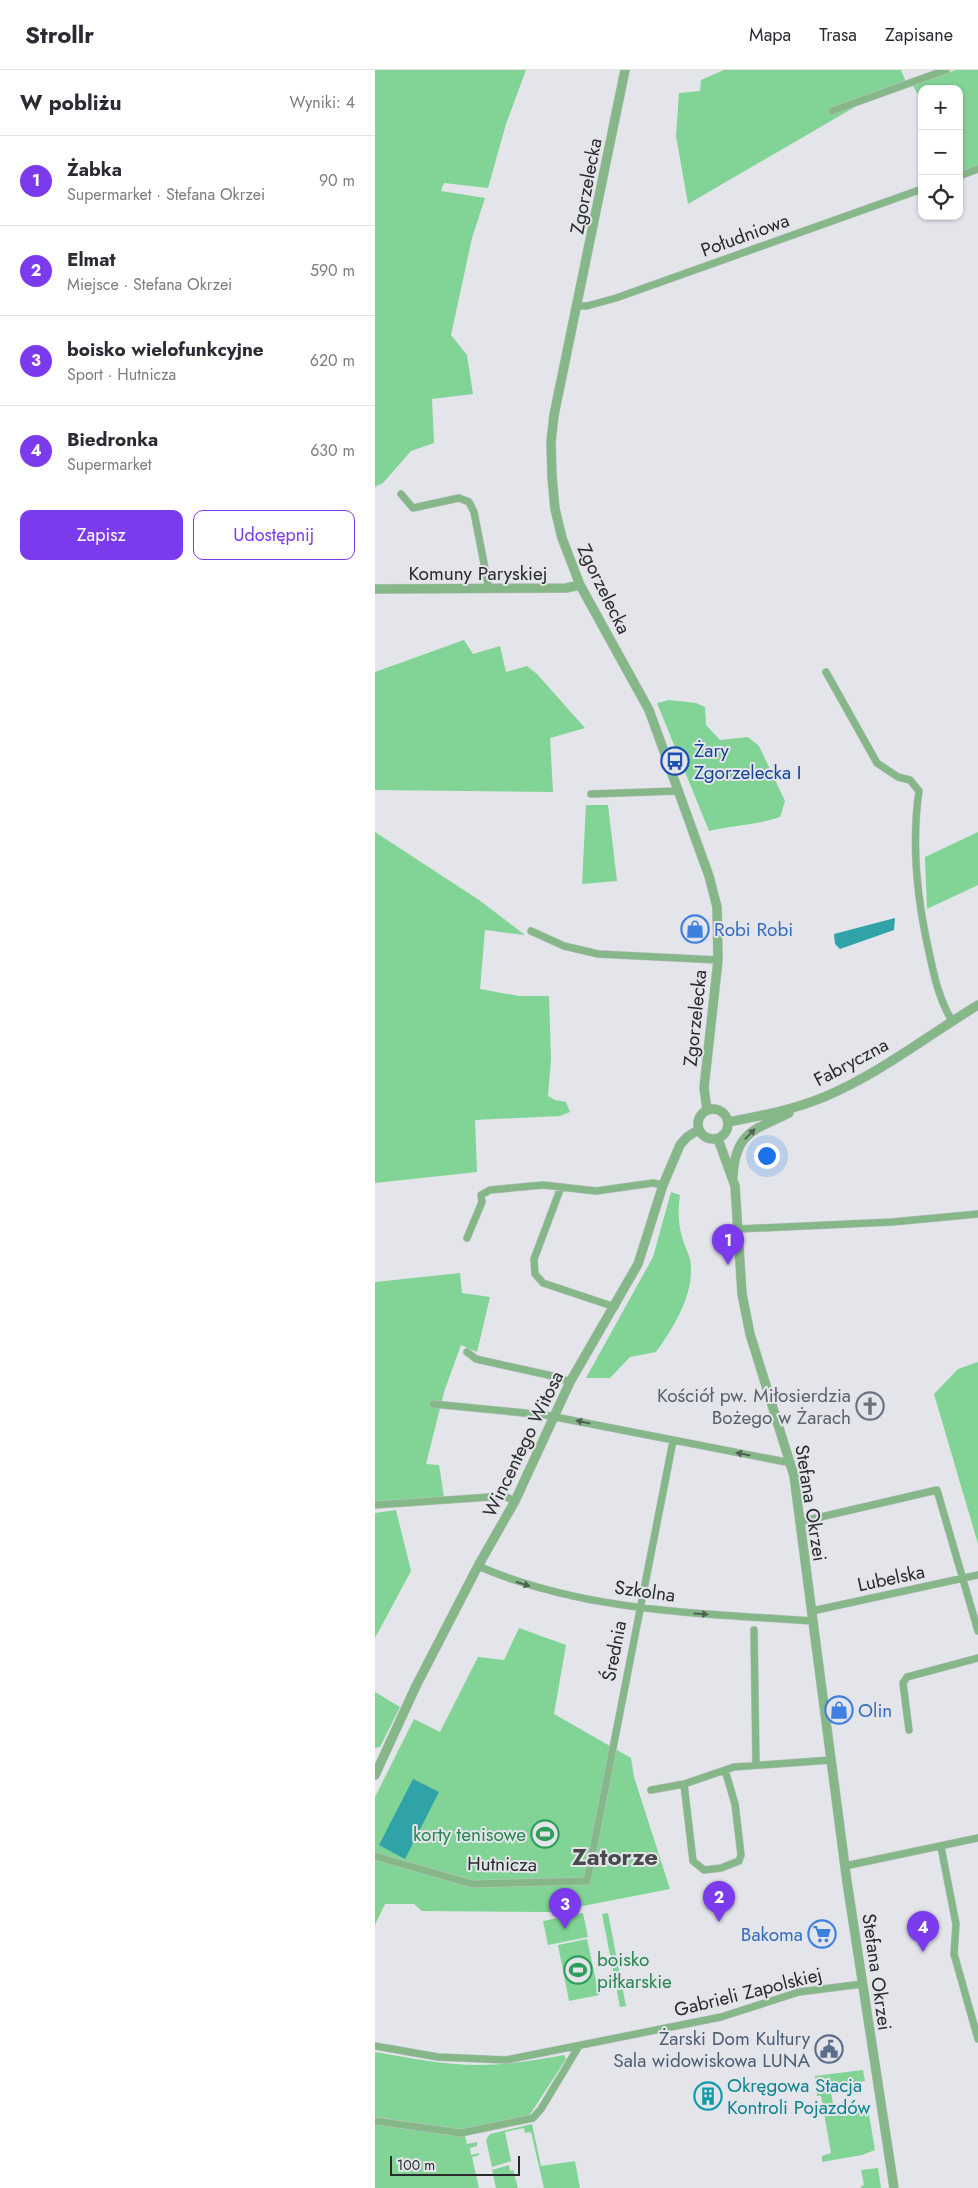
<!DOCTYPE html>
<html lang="pl">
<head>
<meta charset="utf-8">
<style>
  body { margin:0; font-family:Jost,sans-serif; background:#f7f7f7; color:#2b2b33 }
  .controls { position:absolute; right:15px; top:15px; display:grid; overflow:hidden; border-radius:10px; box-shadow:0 1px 4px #0004 }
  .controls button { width:45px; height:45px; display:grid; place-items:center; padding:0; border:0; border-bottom:1px solid #e1e1e2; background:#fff; color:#2b2b33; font:25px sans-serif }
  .scale { position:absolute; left:15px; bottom:12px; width:130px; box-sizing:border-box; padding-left:5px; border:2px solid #292a2c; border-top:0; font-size:14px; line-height:18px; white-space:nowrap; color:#292a2c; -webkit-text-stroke:4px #e3e5ea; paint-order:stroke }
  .you { position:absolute; left:391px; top:1085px; width:18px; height:18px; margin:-12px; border:4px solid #fff; border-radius:50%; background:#1a73e8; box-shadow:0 0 0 8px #1a73e833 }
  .badge { display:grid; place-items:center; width:32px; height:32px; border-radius:50%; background:#7c3aed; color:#fff; font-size:16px; font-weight:700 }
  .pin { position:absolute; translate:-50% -41px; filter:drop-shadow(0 1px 2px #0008) }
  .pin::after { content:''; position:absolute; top:26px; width:18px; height:15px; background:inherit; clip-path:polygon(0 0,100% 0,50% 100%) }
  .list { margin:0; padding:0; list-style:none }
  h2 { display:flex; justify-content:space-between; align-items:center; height:65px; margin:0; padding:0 20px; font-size:21px }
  h2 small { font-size:16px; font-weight:400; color:#7c7c81 }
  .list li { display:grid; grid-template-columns:32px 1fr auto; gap:15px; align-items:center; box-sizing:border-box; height:90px; padding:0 20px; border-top:1px solid #e1e1e2 }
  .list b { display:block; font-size:19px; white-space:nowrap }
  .list p { margin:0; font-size:16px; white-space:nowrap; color:#7c7c81 }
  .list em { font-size:16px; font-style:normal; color:#7c7c81 }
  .actions { display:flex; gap:10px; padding:15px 20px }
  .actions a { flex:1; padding:11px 0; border:1px solid #7c3aed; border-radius:10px; text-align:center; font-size:18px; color:#7c3aed }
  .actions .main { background:#7c3aed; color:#fff }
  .icon { flex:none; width:28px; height:28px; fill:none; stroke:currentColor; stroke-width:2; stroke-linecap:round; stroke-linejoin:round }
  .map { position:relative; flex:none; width:603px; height:2118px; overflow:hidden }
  header { display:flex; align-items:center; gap:30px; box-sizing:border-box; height:70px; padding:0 25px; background:#fff; border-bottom:1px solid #e1e1e2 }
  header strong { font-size:24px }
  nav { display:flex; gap:28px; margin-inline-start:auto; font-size:18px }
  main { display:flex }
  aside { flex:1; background:#fff }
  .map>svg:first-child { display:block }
  .green { fill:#81d495 }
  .water { fill:#2fa3a7 }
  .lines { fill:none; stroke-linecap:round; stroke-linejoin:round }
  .minor-casing { stroke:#c2c3c8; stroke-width:8 }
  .tertiary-casing { stroke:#c2c3c8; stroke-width:10 }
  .minor { stroke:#86b789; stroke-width:7 }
  .tertiary { stroke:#86b789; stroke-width:9 }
  .oneway { fill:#4e6251 }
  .labels { text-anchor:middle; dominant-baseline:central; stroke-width:4; stroke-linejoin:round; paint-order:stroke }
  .street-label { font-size:19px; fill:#292a2c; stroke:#e3e5ea }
  .transit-label { font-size:19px; fill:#164399; stroke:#e3e5ea; text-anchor:start }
  .shop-label { font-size:19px; fill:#366cbe; stroke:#e3e5ea; text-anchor:start }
  .worship-label { font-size:19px; fill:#5b616d; stroke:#e3e5ea; text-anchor:end }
  .leisure-label { font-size:19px; fill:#27864d; stroke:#e3e5ea; text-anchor:end }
  .service-label { font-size:19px; fill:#4e5e75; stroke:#e3e5ea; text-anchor:end }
  .culture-label { font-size:19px; fill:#0d838f; stroke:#e3e5ea; text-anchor:start }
  .district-label { font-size:24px; font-weight:bold; fill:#484b4e; stroke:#e3e5ea }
</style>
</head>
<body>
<header>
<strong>Strollr</strong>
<nav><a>Mapa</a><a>Trasa</a><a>Zapisane</a></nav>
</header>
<main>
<aside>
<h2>W pobliżu<small>Wyniki: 4</small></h2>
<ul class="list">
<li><span class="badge">1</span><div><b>Żabka</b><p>Supermarket · Stefana Okrzei</p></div><em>90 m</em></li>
<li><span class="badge">2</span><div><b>Elmat</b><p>Miejsce · Stefana Okrzei</p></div><em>590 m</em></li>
<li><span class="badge">3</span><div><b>boisko wielofunkcyjne</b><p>Sport · Hutnicza</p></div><em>620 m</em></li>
<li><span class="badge">4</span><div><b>Biedronka</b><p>Supermarket</p></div><em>630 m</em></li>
</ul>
<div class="actions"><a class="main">Zapisz</a><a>Udostępnij</a></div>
</aside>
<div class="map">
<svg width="603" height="2118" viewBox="0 0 603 2118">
  <rect width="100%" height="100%" fill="#e3e5ea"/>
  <!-- green -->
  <path class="green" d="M0,0H151L131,54L113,118L69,113L66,121L110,128L97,168L76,265L92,285L98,324L57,329L59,373L36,381L8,413L0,417Z
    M349,0H526L531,12L516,16L313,134L301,66L304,23L325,21L326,10Z
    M581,0H603V96L586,103L584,19H547V32L537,14Z
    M89,570L98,584L125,576L131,602L152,596L162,604L210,658L175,668L178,722L0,720V602Z
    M294,630L321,633L330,637L331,655L345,670L373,667L384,676L410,731L405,747C382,755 358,755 334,761L282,633Z
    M211,735H233L242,811L207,814Z
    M0,762L104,830L150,865L110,860L105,919L144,926H174L176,989L173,1026L180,1030L191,1032L195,1042L185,1046L100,1050L102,1102L0,1113Z
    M603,762V815L552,839L550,787Z
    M296,1122L305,1125C303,1140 303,1153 307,1167C309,1175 313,1182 315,1189C321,1222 299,1257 281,1282L255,1287L235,1308H211L278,1187Z
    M85,1203L87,1223L115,1227L102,1282L86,1275L69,1322L51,1394L64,1395L69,1427L0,1432V1212Z
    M603,1292V1474L559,1324L583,1299Z
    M21,1440L36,1501L0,1568V1443Z
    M144,1558L191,1575L179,1644L256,1688L259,1707L295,1819L177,1842L47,1841L39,1834H10L0,1855V1727L39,1649L65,1662L103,1587L129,1590Z
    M0,1622L25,1637L5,1677L0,1678Z
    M208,1843L213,1867L173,1875L168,1851Z
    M233,1843L251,1936L245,1937L227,1844Z
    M212,1869L224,1925L194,1931L183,1875Z
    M0,1982C34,1988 69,1995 104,1995C133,1995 161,1990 189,1985L191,1989L154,2046L84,2060L0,2047Z
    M488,2000L490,2011L455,2017L460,2045L493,2039L500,2080L487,2085L447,2092V2086L456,2083L446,2026H442L440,2006Z
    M0,2054L90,2066L92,2074L102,2072V2076L95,2078L96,2085L104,2083V2085L97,2087L104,2118H0Z
    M157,2054L166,2096L200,2091L205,2118H169L156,2062L150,2063L149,2058L130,2062L136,2091L117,2097L111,2070L115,2064Z
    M134,2095L135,2101L138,2100L143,2118H121L117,2100Z
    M503,2098L506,2118H486V2116L489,2115L486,2100Z"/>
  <!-- water -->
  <path class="water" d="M520,848L519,860L465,879L460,874L459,864Z
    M38,1709L64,1722L30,1789L4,1775Z"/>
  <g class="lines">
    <!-- minor casing -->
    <g class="minor-casing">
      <path id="minor" d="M457,41L571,0
        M584,106L603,99
        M203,236H212L241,228L547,119
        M26,424L38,438L84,428L94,432L99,442L114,519
        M451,602L502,693L523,707L535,710L544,721C536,775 542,829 554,882C559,906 564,929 577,951
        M216,724L303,721
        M156,861L189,876L223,884L343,890
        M186,1117L159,1189L160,1204L168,1213L240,1237
        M364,1159L517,1152L603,1144
        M92,1168L107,1132L106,1125L115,1120L168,1115L221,1121L278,1113L288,1115
        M92,1282L101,1289L182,1307L195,1312
        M58,1334L170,1345L416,1393
        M0,1435L129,1426L140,1431
        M424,1452L562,1420L603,1561
        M103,1496C209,1542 324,1543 438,1551
        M437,1541L603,1505
        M379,1560L381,1695
        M534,1660L528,1613L532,1607L603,1588
        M309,1714L318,1791L329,1800L346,1798L364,1791L366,1785L360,1734L350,1700
        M276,1720L309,1714L359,1697L456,1690
        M566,1777L581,1854L579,1884L603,1969
        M0,1786L97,1814L212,1811L298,1371
        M470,1796L603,1768
        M0,1976L63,1987L131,1990L346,1947L424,1922L487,1914
        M0,2051L86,2063L158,2048L166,2039L204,1976"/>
    </g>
    <!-- tertiary casing -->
    <g class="tertiary-casing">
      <path id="tertiary" d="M250,0L179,345L176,372L177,407L180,439L187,468L205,515L274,640L334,806L342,837L343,890L329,1018L332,1040
        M0,519L191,518L205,515
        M323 1054a15 15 0 1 1 30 0a15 15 0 1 1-30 0Z
        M353,1052C385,1046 418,1040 449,1027C504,1004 552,966 603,935
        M343,1069L360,1116L367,1224L375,1264L419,1406L472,1812L519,2118
        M358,1106C360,1061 382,1059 414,1043
        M0,1705L41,1616L103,1496L140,1431L195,1312L263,1194L288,1115L305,1075L312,1067L323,1060"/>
    </g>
    <!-- minor -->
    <use href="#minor" class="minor"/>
    <!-- tertiary -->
    <use href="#tertiary" class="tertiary"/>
  </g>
  <!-- one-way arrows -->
  <defs><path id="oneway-solid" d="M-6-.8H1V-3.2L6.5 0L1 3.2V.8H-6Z" transform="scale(1.25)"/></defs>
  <g class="oneway">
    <use href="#oneway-solid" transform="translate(375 1064) rotate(-46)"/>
    <use href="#oneway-solid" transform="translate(208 1352) rotate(-168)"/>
    <use href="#oneway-solid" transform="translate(368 1384) rotate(-169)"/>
    <use href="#oneway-solid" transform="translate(148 1514) rotate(17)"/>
    <use href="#oneway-solid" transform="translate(326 1544) rotate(4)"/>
  </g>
  <!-- icons -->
  <defs>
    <g id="bus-ring" transform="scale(1.4375)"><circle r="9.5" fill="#e3e5ea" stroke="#1a4fb4" stroke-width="1.5"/><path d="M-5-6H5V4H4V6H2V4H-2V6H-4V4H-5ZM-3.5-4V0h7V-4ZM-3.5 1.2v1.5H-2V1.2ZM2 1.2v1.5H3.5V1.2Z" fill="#1a4fb4"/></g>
    <g id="shop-ring" transform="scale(1.4375)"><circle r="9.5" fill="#e3e5ea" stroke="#3f7fe0" stroke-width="1.5"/><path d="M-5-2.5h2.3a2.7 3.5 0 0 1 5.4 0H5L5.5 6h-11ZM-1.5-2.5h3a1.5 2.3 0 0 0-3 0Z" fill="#3f7fe0"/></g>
    <g id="church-ring" transform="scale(1.4375)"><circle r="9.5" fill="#e3e5ea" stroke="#6b7280" stroke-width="1.5"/><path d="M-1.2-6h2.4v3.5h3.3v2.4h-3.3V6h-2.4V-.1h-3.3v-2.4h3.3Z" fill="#6b7280"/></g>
    <g id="stadium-ring" transform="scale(1.4375)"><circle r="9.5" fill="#e3e5ea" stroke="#2e9e5b" stroke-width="1.5"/><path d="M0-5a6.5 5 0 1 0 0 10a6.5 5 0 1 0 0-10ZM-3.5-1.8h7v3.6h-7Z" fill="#2e9e5b"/></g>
    <g id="supermarket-ring" transform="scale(1.4375)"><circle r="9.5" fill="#e3e5ea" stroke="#3f7fe0" stroke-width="1.5"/><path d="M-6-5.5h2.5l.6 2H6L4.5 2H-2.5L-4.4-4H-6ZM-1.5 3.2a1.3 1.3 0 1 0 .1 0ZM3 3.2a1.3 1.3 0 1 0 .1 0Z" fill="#3f7fe0"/></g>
    <g id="civic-ring" transform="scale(1.4375)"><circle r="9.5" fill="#e3e5ea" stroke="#5c6f8a" stroke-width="1.5"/><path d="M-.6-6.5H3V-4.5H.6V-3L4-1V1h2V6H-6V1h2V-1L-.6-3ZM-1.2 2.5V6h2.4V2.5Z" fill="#5c6f8a"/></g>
    <g id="building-ring" transform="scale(1.4375)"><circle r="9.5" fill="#e3e5ea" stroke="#0f9aa8" stroke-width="1.5"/><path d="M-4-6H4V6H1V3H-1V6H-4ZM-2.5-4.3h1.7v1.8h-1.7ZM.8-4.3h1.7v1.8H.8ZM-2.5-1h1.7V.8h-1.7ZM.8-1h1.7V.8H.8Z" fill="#0f9aa8"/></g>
  </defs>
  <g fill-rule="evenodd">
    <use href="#bus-ring" x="300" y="691"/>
    <use href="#shop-ring" x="320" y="859"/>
    <use href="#church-ring" x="495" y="1336"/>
    <use href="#shop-ring" x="464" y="1640"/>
    <use href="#stadium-ring" x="170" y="1764"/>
    <use href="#supermarket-ring" x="447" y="1864"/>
    <use href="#stadium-ring" x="203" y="1900"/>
    <use href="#civic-ring" x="454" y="1979"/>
    <use href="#building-ring" x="333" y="2026"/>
  </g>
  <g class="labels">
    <!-- street labels -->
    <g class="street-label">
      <text transform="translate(211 116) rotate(-79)">Zgorzelecka</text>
      <text transform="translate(370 165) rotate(-20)">Południowa</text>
      <text x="103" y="503">Komuny Paryskiej</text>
      <text transform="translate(229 519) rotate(64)">Zgorzelecka</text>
      <text transform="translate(320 948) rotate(-84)">Zgorzelecka</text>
      <text transform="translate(476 992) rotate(-28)">Fabryczna</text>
      <text transform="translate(148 1374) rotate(-64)">Wincentego Witosa</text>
      <text transform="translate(436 1433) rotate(81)">Stefana Okrzei</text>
      <text transform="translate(516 1508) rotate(-12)">Lubelska</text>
      <text transform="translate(270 1521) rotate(8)">Szkolna</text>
      <text transform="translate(239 1581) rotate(-79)">Średnia</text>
      <text transform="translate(127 1794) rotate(1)">Hutnicza</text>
      <text transform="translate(502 1902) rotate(82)">Stefana Okrzei</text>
      <text transform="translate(373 1922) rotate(-14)">Gabrieli Zapolskiej</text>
    </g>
    <!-- transit labels -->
    <g class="transit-label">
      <text x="319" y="680">Żary<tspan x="319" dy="22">Zgorzelecka I</tspan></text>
    </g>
    <!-- shop labels -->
    <g class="shop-label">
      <text x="339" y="859">Robi Robi</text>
      <text x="483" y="1640">Olin</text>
      <text x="428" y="1864" text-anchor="end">Bakoma</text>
    </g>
    <!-- worship labels -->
    <g class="worship-label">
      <text x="476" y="1325">Kościół pw. Miłosierdzia<tspan x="476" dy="22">Bożego w Żarach</tspan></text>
    </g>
    <!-- leisure labels -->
    <g class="leisure-label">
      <text x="151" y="1764">korty tenisowe</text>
      <text x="222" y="1889" text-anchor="start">boisko<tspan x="222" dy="22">piłkarskie</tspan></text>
    </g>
    <!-- service labels -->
    <g class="service-label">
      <text x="435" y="1968">Żarski Dom Kultury<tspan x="435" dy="22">Sala widowiskowa LUNA</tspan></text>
    </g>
    <!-- culture labels -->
    <g class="culture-label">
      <text x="352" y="2015">Okręgowa Stacja<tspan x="352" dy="22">Kontroli Pojazdów</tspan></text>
    </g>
    <!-- district labels -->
    <g class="district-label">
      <text x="240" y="1786">Zatorze</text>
    </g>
  </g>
</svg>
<div class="controls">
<button>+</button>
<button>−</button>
<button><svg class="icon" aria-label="locate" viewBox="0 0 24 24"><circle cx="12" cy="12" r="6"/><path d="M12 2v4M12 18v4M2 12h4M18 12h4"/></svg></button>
</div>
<div class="scale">100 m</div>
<div class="you"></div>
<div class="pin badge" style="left:353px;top:1195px">1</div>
<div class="pin badge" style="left:344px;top:1852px">2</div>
<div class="pin badge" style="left:190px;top:1859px">3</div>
<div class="pin badge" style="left:548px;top:1882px">4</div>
</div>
</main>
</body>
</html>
